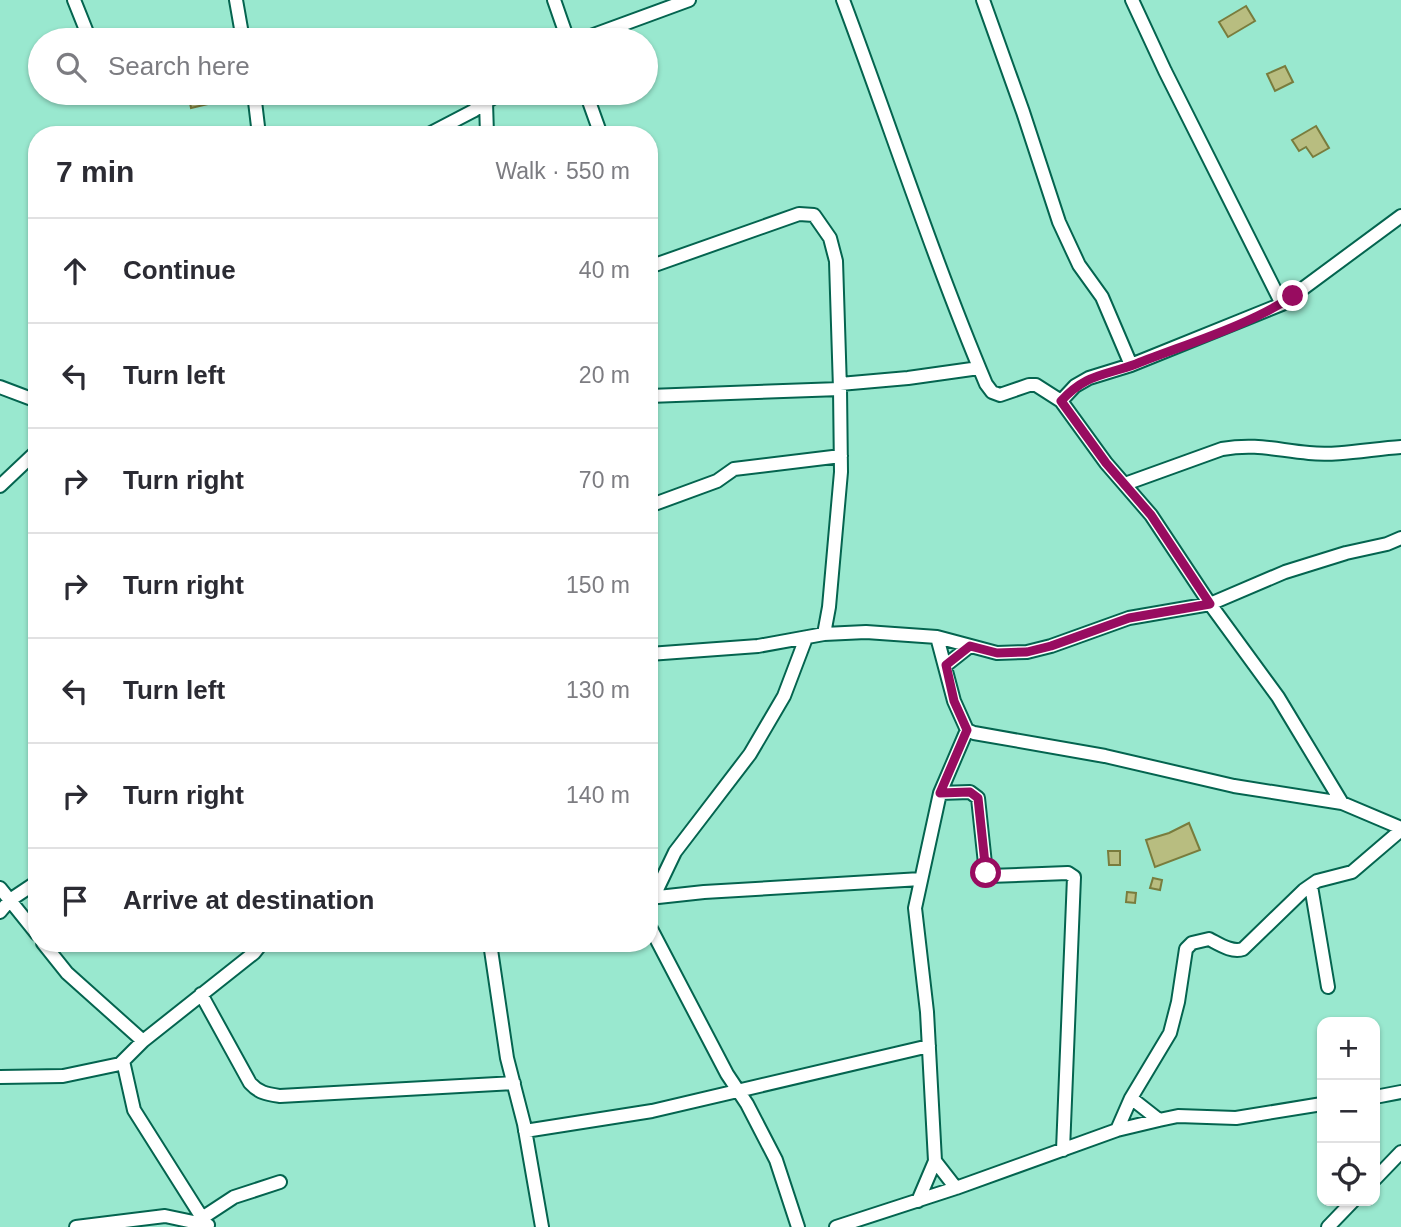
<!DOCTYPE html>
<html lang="en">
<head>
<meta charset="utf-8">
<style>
  body { margin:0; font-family:Helvetica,sans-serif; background:#f2f2f3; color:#2b2b33 }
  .controls { position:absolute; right:21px; bottom:21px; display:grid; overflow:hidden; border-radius:14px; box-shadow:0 2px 5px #0004 }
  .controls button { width:63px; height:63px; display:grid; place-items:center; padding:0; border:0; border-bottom:2px solid #e1e1e2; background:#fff; color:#2b2b33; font:35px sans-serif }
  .stop { position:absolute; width:21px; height:21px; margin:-16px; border:5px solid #980c60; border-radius:50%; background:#fff }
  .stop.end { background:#980c60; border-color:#fff; box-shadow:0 2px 7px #0008 }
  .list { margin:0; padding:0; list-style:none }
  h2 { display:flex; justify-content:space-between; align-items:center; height:91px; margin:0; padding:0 28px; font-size:30px }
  h2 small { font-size:23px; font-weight:400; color:#7c7c81 }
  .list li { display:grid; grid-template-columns:46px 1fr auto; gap:21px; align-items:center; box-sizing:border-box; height:105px; padding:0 28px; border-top:2px solid #e1e1e2 }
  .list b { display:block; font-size:26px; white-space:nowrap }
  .list em { font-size:23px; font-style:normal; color:#7c7c81 }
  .icon { flex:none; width:38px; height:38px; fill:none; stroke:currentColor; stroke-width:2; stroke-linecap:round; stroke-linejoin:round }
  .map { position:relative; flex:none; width:1401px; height:1227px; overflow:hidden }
  .search { position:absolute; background:#fff; box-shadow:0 2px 5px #0004; left:28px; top:28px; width:630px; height:77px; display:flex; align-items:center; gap:18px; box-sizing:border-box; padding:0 24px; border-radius:38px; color:#7c7c81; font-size:26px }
  .panel { position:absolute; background:#fff; box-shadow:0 2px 5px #0004; left:28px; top:126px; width:630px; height:826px; border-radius:28px }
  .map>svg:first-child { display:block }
  .building { fill:#b8bd80; stroke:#797c3d; stroke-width:2 }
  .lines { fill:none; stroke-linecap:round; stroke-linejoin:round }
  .street-casing { stroke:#04644f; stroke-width:16 }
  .street { stroke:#fff; stroke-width:12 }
  .route { stroke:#980c60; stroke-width:9 }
</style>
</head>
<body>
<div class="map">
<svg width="1401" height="1227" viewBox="0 0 1401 1227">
  <rect width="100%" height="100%" fill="#99e8cf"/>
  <!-- building -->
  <path class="building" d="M1246,6L1255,21L1228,37L1219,22Z
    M1285,66L1293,82L1275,91L1267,74Z
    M188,93H205L208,104L191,108Z
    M1316,126L1329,148L1313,157L1306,147L1299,151L1292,140Z
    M1189,823L1200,850L1155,867L1146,840L1169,833Z
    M1108,851H1120V865H1109Z
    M1153,878L1162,880L1160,890L1150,888Z
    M1127,892L1136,893L1135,903L1126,902Z"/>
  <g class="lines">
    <!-- street casing -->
    <g class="street-casing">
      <path id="street" d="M74,0L90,40
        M236,0L243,40
        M554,0L568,40
        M843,0C891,128 933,258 986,384L992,392L1000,395L1029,385H1036L1061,401L1106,463L1151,515L1210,604L1278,697L1342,803
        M983,0L1023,112L1059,222L1079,265L1102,297L1131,365
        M1132,0L1165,71L1282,304
        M580,40L689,0
        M104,93L105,95
        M254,93L259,135
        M586,93L601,135
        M334,95L346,93
        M486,102L487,135
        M427,135L473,111L500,93
        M649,267L799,214L814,215L830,238L836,261L840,389L841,472L829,607L824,634
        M840,384L908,378L979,368
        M0,387L37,401
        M649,396L840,389
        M1061,401L1075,386L1089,378L1131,365L1282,304L1401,216
        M1125,484L1222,449C1256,443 1276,450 1309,453C1338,456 1371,449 1401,447
        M0,486L37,451
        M649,506L717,481L734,469L841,456
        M937,637L954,701L967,730L974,733L1105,756L1234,786L1342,803L1401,828
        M649,654L758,646L824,634L866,632L937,637L997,653L1027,652L1051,646L1129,618L1210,604L1285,572L1346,553L1387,544L1401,538
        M946,665L970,646
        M940,793L970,792L978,798L986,873L989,876L1068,873L1074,877L1063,1150
        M1311,886L1328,987
        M0,888L37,934
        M649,898L704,892L921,879
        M653,898L675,852L750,754L784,696L806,638
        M0,912L10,900L37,882
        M649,925L727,1074L747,1104L776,1160L798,1227
        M43,943L67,973L143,1041
        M490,943L507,1058L524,1124L542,1227
        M201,994L250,1083C259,1093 267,1094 280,1096L514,1083
        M123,1061L134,1110L206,1224
        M0,1077L63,1076L120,1064L143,1041L254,953L262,943
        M1375,1097L1401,1092
        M1131,1098L1159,1120
        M1117,1130L1131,1098L1170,1033L1178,1002L1186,949L1192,943L1209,939C1219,944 1232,953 1243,949L1304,890L1317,881L1352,872L1401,830
        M525,1131L652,1111L929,1046
        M935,1161L956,1188
        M1375,1179L1401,1152
        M918,1201L935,1161L927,1012L915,908L940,793L967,730
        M202,1218L234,1197L280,1182
        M76,1227L165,1216L208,1225
        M836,1227L956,1188L1117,1130L1159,1120L1178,1116L1236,1118L1322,1104
        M1328,1227L1353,1201"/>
    </g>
    <!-- street -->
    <use href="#street" class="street"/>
  </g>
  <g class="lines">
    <!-- route -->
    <path class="route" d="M986,873L978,798L970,792L940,793L967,730L954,701L946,665L970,646L997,653L1027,652L1051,646L1129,618L1210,604L1151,515L1106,463L1061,401C1086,374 1103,376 1136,364C1186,344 1248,326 1293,296"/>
  </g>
</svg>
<div class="controls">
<button>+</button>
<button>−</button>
<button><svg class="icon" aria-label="locate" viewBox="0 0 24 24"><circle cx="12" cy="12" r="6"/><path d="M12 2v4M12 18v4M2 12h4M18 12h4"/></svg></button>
</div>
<div class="stop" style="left:986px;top:873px"></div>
<div class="stop end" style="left:1293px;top:296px"></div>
<div class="search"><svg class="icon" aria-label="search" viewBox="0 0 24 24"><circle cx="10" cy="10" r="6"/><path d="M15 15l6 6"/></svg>Search here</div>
<section class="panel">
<h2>7 min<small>Walk · 550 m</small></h2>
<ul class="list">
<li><svg class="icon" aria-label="ahead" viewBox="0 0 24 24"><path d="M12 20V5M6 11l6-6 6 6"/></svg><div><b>Continue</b></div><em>40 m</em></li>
<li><svg class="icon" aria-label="left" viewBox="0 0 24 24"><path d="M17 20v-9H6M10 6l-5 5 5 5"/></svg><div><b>Turn left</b></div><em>20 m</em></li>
<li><svg class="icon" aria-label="right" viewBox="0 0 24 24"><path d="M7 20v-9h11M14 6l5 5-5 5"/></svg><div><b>Turn right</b></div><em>70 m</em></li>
<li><svg class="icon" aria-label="right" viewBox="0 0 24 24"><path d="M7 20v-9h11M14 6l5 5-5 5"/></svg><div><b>Turn right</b></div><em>150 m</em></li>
<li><svg class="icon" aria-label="left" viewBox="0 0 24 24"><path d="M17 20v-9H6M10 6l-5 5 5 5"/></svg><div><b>Turn left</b></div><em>130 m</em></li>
<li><svg class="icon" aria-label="right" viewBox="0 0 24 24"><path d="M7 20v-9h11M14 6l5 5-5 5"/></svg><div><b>Turn right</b></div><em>140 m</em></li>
<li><svg class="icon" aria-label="arrive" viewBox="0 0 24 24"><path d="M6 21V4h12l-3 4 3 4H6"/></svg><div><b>Arrive at destination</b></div></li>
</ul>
</section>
</div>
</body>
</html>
